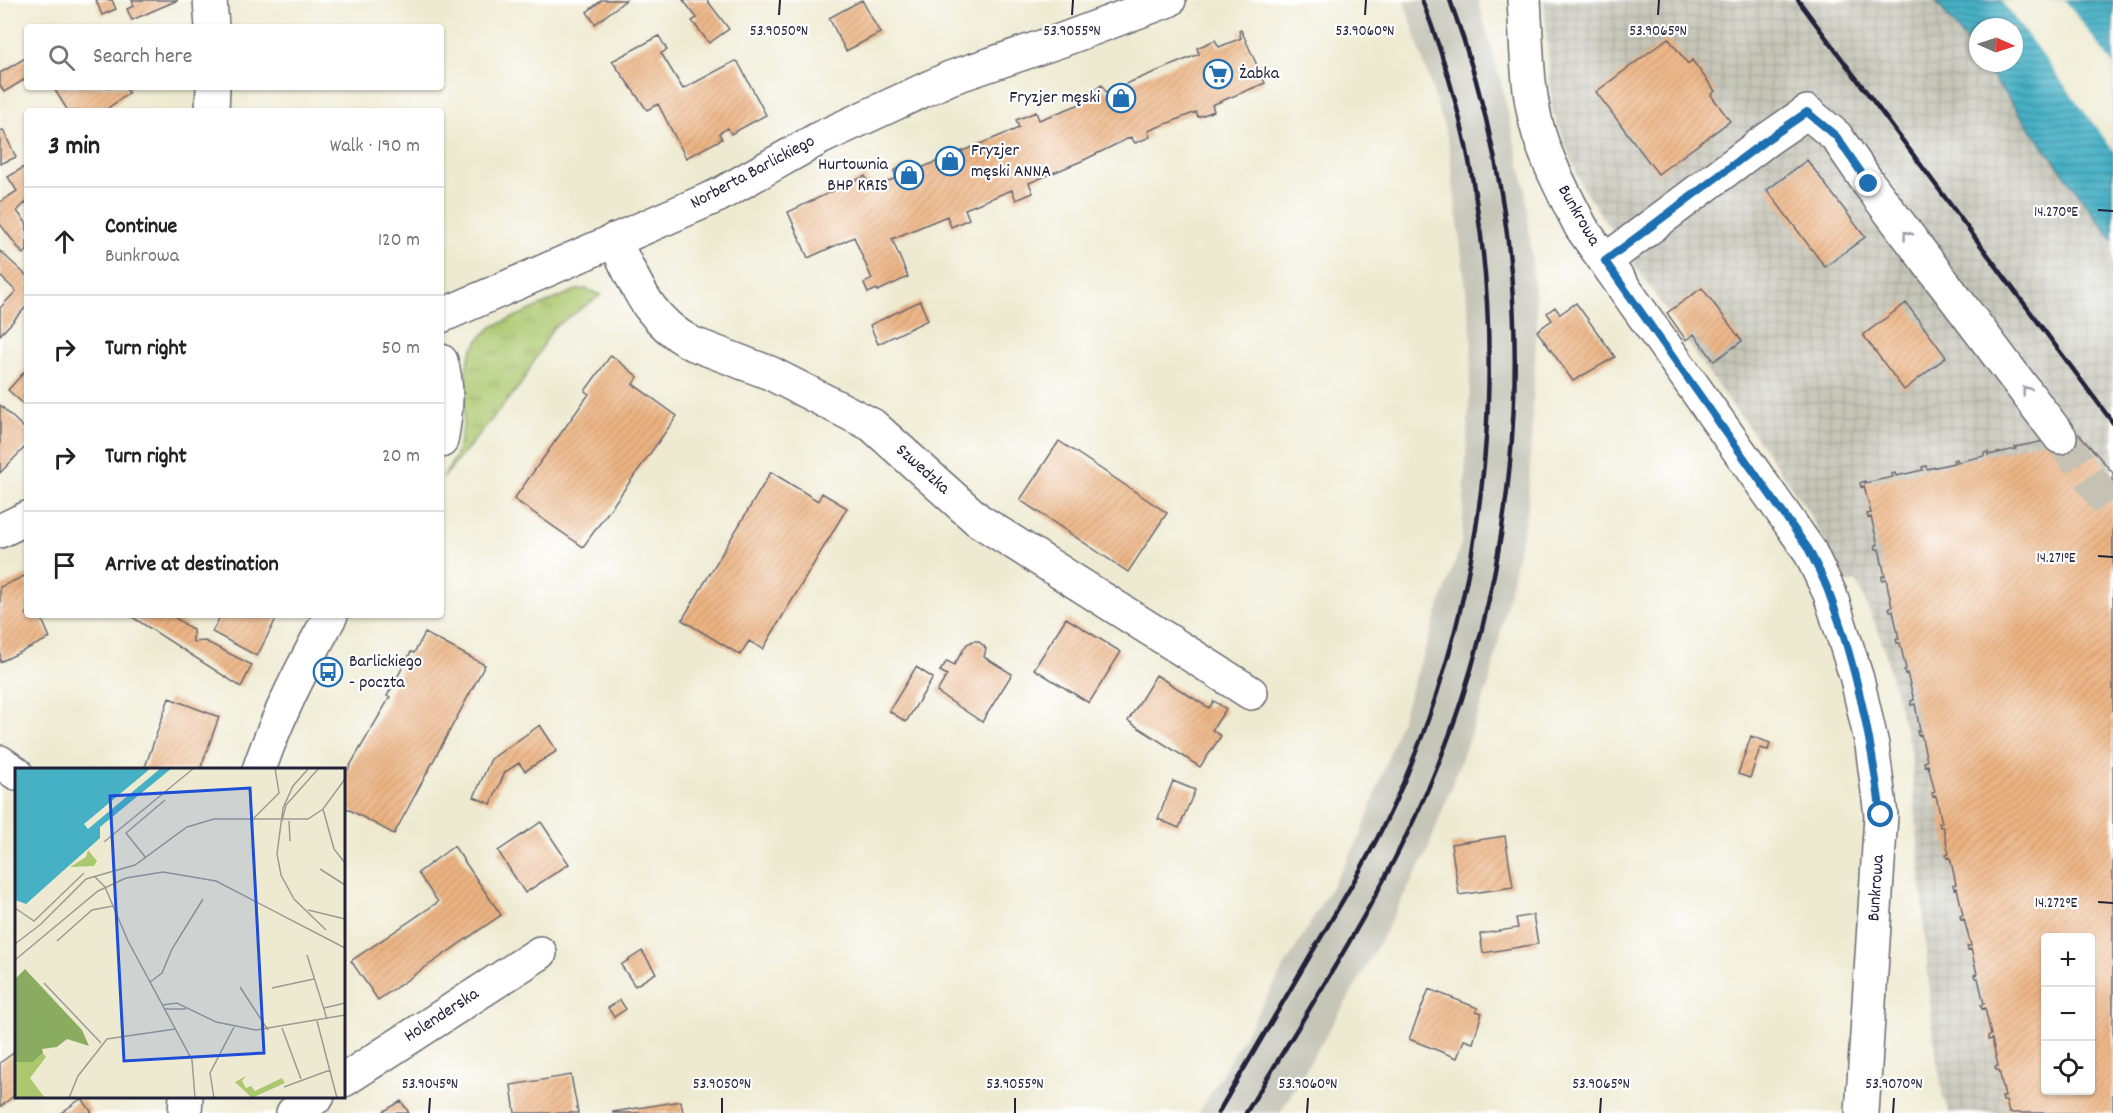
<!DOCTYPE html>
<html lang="en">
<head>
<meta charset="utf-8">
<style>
  body { margin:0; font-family:Dekko,sans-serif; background:#f2f2f2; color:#222 }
  .controls { position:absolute; right:18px; bottom:18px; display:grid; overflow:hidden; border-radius:6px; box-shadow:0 2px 4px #0004 }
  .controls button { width:54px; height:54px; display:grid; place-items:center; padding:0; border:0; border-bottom:2px solid #e0e0e0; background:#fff; color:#222; font:30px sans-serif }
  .compass { position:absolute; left:1969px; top:18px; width:54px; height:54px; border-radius:50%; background:#fff; box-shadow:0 2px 4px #0004; rotate:93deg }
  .stop { position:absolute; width:18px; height:18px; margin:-14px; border:4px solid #1f6fb2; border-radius:50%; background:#fff }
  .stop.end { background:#1f6fb2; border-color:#fff; box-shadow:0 2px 6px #0008 }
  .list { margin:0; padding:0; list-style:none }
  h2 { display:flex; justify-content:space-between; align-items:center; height:78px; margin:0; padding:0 24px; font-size:26px }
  h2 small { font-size:20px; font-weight:400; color:#767676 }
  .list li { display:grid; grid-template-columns:39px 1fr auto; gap:18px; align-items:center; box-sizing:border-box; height:108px; padding:0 24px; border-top:2px solid #e0e0e0 }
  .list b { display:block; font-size:22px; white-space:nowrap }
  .list p { margin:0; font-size:20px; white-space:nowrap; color:#767676 }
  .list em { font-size:20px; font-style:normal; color:#767676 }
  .icon { flex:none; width:33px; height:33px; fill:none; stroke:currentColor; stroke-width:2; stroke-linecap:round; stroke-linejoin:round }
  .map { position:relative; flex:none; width:2113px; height:1113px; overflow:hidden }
  .search { position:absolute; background:#fff; box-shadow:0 2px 4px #0004; left:24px; top:24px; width:420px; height:66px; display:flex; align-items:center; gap:15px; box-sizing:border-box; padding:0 21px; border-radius:6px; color:#767676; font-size:22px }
  .panel { position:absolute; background:#fff; box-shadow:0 2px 4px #0004; left:24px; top:108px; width:420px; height:510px; border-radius:6px }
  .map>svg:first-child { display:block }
  .industrial { fill:url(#industrial-grid); fill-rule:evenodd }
  .railway { fill:#c5c5b8 }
  .grass { fill:url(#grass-tufts); stroke:#677554; stroke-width:1.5 }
  .water { fill:url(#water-rules); stroke:#346980; stroke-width:1.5 }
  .pier { fill:#eeead1 }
  .building { fill:url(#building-hatch); fill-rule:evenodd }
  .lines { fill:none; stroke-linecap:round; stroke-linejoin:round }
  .minor-tunnel { stroke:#c5c2b3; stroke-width:33; stroke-dasharray:33 16; stroke-linecap:butt }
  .minor-casing { stroke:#696870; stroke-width:36 }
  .minor { stroke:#fff; stroke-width:33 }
  .rail { stroke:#22223b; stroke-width:4.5 }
  .oneway { stroke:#9c9ca7 }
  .route { stroke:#1f6fb2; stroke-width:8 }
  .ticks { fill:none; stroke:#22223b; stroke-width:2 }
  .labels { text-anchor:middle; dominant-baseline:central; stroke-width:4.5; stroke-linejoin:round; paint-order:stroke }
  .poi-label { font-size:18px; fill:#22223b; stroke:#fff; text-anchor:start }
  .street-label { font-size:18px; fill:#22223b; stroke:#fff }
  .inset-river { fill:none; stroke:#46b0c5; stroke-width:3 }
  .inset-road { fill:none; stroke:#9c9a95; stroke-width:1.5 }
  .view { fill:#1d4ed8; fill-opacity:0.15; stroke:#1d4ed8; stroke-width:3 }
  .inset-edge { fill:none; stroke:#22223b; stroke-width:3 }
  .ticks-label { font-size:15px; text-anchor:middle; fill:#22223b; stroke:#fff; stroke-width:4.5; stroke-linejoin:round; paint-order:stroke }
</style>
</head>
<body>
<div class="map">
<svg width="2113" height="1113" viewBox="0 0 2113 1113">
  <defs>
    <pattern id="industrial-grid" width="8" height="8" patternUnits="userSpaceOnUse" patternTransform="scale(1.5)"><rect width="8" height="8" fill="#c5c5b8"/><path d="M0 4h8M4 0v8" fill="none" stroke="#a9a99f"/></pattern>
    <pattern id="grass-tufts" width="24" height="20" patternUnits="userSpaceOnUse" patternTransform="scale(1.5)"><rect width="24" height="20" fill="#acc86e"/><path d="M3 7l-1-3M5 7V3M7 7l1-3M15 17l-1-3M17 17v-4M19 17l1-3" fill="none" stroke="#8ca25c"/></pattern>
    <pattern id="water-rules" width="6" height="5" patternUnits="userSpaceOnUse" patternTransform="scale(1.5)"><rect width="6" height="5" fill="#46b0c5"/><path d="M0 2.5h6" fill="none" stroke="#3a8fa1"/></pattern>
    <pattern id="building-hatch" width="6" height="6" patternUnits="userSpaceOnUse" patternTransform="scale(1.5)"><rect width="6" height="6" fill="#ecb382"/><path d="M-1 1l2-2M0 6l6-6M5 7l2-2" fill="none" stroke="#ca9a71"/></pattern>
  </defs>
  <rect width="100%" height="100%" fill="#fff"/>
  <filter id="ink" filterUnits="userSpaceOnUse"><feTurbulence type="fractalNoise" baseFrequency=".0167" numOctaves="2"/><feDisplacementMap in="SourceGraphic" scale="12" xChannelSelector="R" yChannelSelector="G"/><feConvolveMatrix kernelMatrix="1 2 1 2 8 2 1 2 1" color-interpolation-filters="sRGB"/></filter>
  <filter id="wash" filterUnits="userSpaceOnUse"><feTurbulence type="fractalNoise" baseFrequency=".008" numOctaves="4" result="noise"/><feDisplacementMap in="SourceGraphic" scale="24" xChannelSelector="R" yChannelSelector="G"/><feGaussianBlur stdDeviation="1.35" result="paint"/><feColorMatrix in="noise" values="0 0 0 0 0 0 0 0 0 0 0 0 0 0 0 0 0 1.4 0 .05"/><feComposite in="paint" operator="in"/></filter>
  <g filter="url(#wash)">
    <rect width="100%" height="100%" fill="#eeead1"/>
    <!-- industrial -->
    <path class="industrial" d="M1544,0H1935L1978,57V63H1982L2113,240V1113H1949L1943,1097L1932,1027L1911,751L1880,635L1856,581L1846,583L1808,511L1769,455L1706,370L1582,187L1552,109ZM2046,938H2090V1090H2046Z"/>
    <!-- railway -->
    <path class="railway" d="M1404,0H1478L1502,86L1525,187L1537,315L1528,506L1490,681L1426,855L1356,985L1280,1113H1199L1361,836L1462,541L1472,340L1448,140Z"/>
    <!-- grass -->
    <path class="grass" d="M586,289L601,295L553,328L521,384L443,478L456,455L463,428L466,369L471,352L479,339L492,327L576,290Z"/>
    <!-- water -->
    <path class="water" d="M1935,0H2113V240L1982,63H2014V27H1978V57Z"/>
    <!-- pier -->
    <path class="pier" d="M2001,0H2065L2113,65V150Z"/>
    <g id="blocks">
      <!-- building -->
      <path class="building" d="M96,0H112L116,9L102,15Z
        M132,0H178L132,20L127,9L134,6Z
        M602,0H626L595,24L587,12Z
        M683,0H707L729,29L709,43L692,21L697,18Z
        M862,0L880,33L846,51L829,18Z
        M1241,30L1265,83L1212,105L1214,111L1198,117L1196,112L1148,131L1150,137L1135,143L1131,137L1084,160L1029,183L1033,193L1016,200L1012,190L965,209L969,219L951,227L947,216L892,239L908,277L878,291L877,289L868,293L864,283L872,279L854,237L808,258L788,212L865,176L868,183L871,181L874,187L896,178L894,171L913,162L916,170L1019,128L1016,120L1036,112L1039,120L1088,101L1085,93L1102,85L1106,92L1199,54L1197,48L1215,40L1219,47L1241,38L1239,31Z
        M659,36L667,50L661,53L683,89L735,61L738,62L766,115L731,134L728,128L719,133L722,139L686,158L658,104L647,110L612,61Z
        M1668,38L1688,64L1692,60L1715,91L1711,95L1730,121L1658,174L1596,92Z
        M27,57V78L4,92L0,85V73Z
        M53,87H125L129,93L108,108L110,111H68Z
        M3,130L16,157L0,164V131Z
        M1807,160L1865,237L1825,267L1767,190Z
        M27,165V205L25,203L17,211L27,224V251L23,254L0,224V202L17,191L8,177Z
        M0,251L27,276V306L0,335V308L16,291L0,276Z
        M1702,288L1742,341L1714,361L1694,334L1686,340L1667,313Z
        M920,301L928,320L878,344L870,325Z
        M1576,303L1615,357L1573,381L1537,331L1552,320L1547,313L1555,307L1560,314Z
        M1906,303L1946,357L1904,390L1863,335Z
        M611,355L638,377L633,384L677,416L583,547L514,499L589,394L585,391Z
        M27,369V407L8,390Z
        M0,405L27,431V445L0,473Z
        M2079,434L2113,473V1113H2009L2006,1101H2003L2002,1097H2005L1999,1070H1996L1995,1067L1998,1066L1992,1039L1988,1040V1036L1991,1035L1985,1008L1982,1009L1981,1005L1984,1004L1978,978H1975L1974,975L1977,974L1971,949L1968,950L1967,946H1971L1964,919L1961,920L1960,916L1963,915L1957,888L1954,889L1953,885L1956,884L1950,857L1947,858L1946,854H1949L1943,827H1940L1939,823H1942L1936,796L1933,797L1932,793L1935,792L1928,765L1925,766L1924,762L1927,761L1921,734L1918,735L1917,731H1920L1915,704L1911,705V701L1914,700L1907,673L1905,674L1904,670L1906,669L1900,643H1897L1896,639H1899L1893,611H1890L1889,608L1892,607L1886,579L1882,580V576H1885L1879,549H1876L1875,545H1878L1871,517L1868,518L1867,514L1871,513L1864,486L1861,487L1860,483L1865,481V483L1893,477L1892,474L1895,473L1896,476L1923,470L1922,467L1926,466L1927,469L1954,463L1953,460L1957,459V462L1984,456V453L1988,452V455L2016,449L2015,447L2020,446ZM2046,938H2090V1090H2046Z
        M1059,441L1167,513L1128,572L1020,500Z
        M771,472L818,501L822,493L847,508L763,649L749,641L740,655L682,620Z
        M27,575V615H45L41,617L50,638L0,662V587Z
        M129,615H171L193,630V642L205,641L252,665L241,687Z
        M221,615H278L257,656L212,632Z
        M1066,618L1121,652L1089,703L1034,669Z
        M425,633L485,665L394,834L344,807V776L390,697L387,696L411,652L414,653Z
        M973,641H978L984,646L986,649L984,657L1012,674L982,722L937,692L947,675L940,671L947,661L954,665L967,644Z
        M916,667L933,678L906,722L889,711Z
        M1156,675L1209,708L1214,701L1226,709L1212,730L1221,736L1200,767L1128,721Z
        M169,698L219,717L200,770H144Z
        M540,725L557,751L525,771L519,763L505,772L491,804L474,797L491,759Z
        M1751,736L1770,743L1768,750L1760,748L1750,778L1738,774Z
        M1173,781L1195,790L1179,828L1158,819Z
        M541,822L569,864L525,893L498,851Z
        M1505,836L1513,887L1459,895L1451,844Z
        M454,846L501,915L378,1000L351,961L438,902L418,873Z
        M1533,915L1538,944L1483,953L1480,934L1518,928L1516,918Z
        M642,951L656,973L635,986L621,965Z
        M1429,989L1478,1008L1476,1011L1482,1013L1473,1043L1464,1040L1457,1058L1409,1039Z
        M620,1000L626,1009L614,1017L608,1008Z
        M16,1051V1094L0,1107V1063Z
        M571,1075L578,1113H515L511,1085Z
        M82,1098L92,1113H61Z
        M401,1101L409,1113H381Z
        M681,1101L683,1113H613V1112Z"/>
    </g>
  </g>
  <g filter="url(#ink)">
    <use href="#blocks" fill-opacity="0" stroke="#696870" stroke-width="1.5"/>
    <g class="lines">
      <!-- minor-tunnel -->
      <path class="minor-tunnel" d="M2060,437L2113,510"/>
      <!-- minor casing -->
      <g class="minor-casing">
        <path id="minor" d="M210,0L212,27
          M1524,0C1527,44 1526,91 1539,134C1549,166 1566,197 1581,227L1809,550L1830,594L1857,679L1872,745L1881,815L1862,1113
          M212,111L213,87
          M614,240C636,283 646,318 691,343L770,373L872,425L978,520L1251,693
          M1605,261L1765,141L1807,112L1836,136L1869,184L2060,437
          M441,316L719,195L820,138L950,78L1062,40L1169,0
          M441,361C449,388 446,414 441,441
          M0,531L27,518
          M0,762L16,773
          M259,770C277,716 304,664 331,615
          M344,1080L540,953
          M185,1113L186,1096
          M293,1113L318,1096"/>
      </g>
      <!-- minor -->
      <use href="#minor" class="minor"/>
      <!-- rail -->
      <path class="rail" d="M1798,0L2113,423
        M1218,1113C1250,1059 1282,1004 1314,949C1342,902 1371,854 1394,804C1507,557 1522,254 1422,0
        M1246,1113C1314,1000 1388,888 1438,765C1513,578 1535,358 1495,160C1484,105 1469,52 1450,0"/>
    </g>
    <!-- one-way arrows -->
    <defs><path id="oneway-chevron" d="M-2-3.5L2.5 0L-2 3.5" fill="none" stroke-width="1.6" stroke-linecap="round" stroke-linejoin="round" transform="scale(1.5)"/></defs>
    <g class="oneway">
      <use href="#oneway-chevron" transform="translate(1907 235) rotate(-127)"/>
      <use href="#oneway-chevron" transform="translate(2026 390) rotate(-127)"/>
    </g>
  </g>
  <g class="lines" filter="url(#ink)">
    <!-- route -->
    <path class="route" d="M1869,184L1836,136L1807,112L1765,141L1605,261L1809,550C1816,565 1825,580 1830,596C1857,667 1871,740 1881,815"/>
  </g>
  <!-- ticks -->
  <path class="ticks" d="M779,15L780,0M1072,15L1073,0M1365,15L1366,0M1658,15L1659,0M2098,210L2113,211M2098,556L2113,557M2098,902L2113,903M429,1113L430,1098M722,1113V1098M1015,1113V1098M1307,1113L1308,1098M1600,1113L1601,1098M1893,1113L1894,1098"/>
  <!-- icons -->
  <defs>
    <g id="supermarket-ring" transform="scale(1.5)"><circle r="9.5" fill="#fff" stroke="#1f6fb2" stroke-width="1.5"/><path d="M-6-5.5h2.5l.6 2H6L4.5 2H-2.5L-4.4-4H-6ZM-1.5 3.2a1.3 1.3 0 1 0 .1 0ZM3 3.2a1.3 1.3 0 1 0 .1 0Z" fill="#1f6fb2"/></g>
    <g id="shop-ring" transform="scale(1.5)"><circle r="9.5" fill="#fff" stroke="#1f6fb2" stroke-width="1.5"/><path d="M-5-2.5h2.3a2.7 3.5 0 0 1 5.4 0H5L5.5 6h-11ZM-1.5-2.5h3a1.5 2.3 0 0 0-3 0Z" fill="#1f6fb2"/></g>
    <g id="bus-ring" transform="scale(1.5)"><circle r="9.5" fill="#fff" stroke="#1f6fb2" stroke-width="1.5"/><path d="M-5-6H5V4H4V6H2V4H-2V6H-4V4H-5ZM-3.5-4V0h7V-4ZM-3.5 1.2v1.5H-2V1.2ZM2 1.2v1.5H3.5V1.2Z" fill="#1f6fb2"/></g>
  </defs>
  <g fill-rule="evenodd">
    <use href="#supermarket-ring" x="1218" y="74"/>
    <use href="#shop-ring" x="1121" y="98"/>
    <use href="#shop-ring" x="950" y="161"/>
    <use href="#shop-ring" x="909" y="175"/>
    <use href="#bus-ring" x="328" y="672"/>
  </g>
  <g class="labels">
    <!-- poi labels -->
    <g class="poi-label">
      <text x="1239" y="74">Żabka</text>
      <text x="1100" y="98" text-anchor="end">Fryzjer męski</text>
      <text x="971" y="151">Fryzjer<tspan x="971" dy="21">męski ANNA</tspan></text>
      <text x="888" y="165" text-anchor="end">Hurtownia<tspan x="888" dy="21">BHP KRIS</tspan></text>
      <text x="349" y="662">Barlickiego<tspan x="349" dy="21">- poczta</tspan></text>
    </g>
    <!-- street labels -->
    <g class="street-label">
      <text transform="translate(753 173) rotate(-28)">Norberta Barlickiego</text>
      <text transform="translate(1578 216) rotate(60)">Bunkrowa</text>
      <text transform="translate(922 470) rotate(42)">Szwedzka</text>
      <text transform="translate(1877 888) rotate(-86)">Bunkrowa</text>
      <text transform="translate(442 1016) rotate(-33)">Holenderska</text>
    </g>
  </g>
  <!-- overview -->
  <g transform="translate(15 768)">
    <rect width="330" height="330" fill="#eeead1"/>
    <path d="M73,82L82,93L79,98L55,99L71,89ZM28,285L31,289L15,310L30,330H0V294H18ZM231,308L227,313L231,320L236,318L240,323L267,310L270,315L237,330L220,314Z" fill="#acc86e"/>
    <path d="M10,201L67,262L74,278L52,271L42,279L27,281L28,285L18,294H0V211Z" fill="#89ac61"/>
    <path d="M0,0H157L85,59V70L11,136L0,132Z" fill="#46b0c5"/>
    <path d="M136,0H146L73,61L69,56Z" fill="#eeead1"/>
    <path class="inset-river" d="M37,18L61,0M19,24L53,0M0,28L23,25M0,38L15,27M0,42L59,0"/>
    <path class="inset-road" d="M294,0L278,18L268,40L262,86L266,107L279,131L311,162M308,41L319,81L330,95M237,52L264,25L260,0M267,53L271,37L304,0M274,53L275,73M89,74L179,0M131,90L111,65L150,32M305,101L330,117M80,109L90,119L113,173L177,292L180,330M0,140L19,153L69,105M293,142L330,151M42,173L77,142L98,138M0,176L26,156L71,111L120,97L172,59L199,51H293L308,41L330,11M292,187L312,251M0,192L83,123L111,110L148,104L201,113L330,180M135,214L147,205L157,181L188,131M29,215L86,275M225,219L253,262M257,220L299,211M147,237L162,235L201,254L241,262L330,247M309,240L330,235M149,241H171M302,253L322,330M267,260L286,311M269,319L315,302M54,330L63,308L92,271L160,261M199,330L195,305L219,259"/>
    <path class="view" d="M235,20L249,285L109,293L95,28Z"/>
    <rect width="330" height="330" class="inset-edge"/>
  </g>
  <g class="ticks-label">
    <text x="779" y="35">53.9050°N</text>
    <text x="1072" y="35">53.9055°N</text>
    <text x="1365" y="35">53.9060°N</text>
    <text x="1658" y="35">53.9065°N</text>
    <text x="2056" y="216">14.270°E</text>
    <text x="2056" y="562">14.271°E</text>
    <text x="2056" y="907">14.272°E</text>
    <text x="430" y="1088">53.9045°N</text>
    <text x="722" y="1088">53.9050°N</text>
    <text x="1015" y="1088">53.9055°N</text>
    <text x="1308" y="1088">53.9060°N</text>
    <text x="1601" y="1088">53.9065°N</text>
    <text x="1894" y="1088">53.9070°N</text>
  </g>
</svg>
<div class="controls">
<button>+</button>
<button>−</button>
<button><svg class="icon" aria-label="locate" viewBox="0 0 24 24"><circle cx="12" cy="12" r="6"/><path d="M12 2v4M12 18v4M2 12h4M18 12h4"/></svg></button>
</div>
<svg class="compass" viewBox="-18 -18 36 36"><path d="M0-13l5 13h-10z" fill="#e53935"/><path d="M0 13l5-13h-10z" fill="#767676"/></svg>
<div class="stop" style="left:1881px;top:815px"></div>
<div class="stop end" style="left:1869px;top:184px"></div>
<div class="search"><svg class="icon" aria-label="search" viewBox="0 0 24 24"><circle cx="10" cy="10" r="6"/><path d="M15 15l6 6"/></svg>Search here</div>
<section class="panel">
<h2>3 min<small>Walk · 190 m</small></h2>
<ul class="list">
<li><svg class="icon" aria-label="ahead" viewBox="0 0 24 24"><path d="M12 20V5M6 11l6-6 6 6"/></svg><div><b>Continue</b><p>Bunkrowa</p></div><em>120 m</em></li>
<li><svg class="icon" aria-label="right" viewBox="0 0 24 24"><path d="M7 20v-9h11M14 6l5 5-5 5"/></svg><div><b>Turn right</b></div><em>50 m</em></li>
<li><svg class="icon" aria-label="right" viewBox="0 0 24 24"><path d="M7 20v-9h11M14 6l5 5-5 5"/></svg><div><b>Turn right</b></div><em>20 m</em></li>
<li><svg class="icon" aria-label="arrive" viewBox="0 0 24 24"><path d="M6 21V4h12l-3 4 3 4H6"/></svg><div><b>Arrive at destination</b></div></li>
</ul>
</section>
</div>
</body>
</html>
